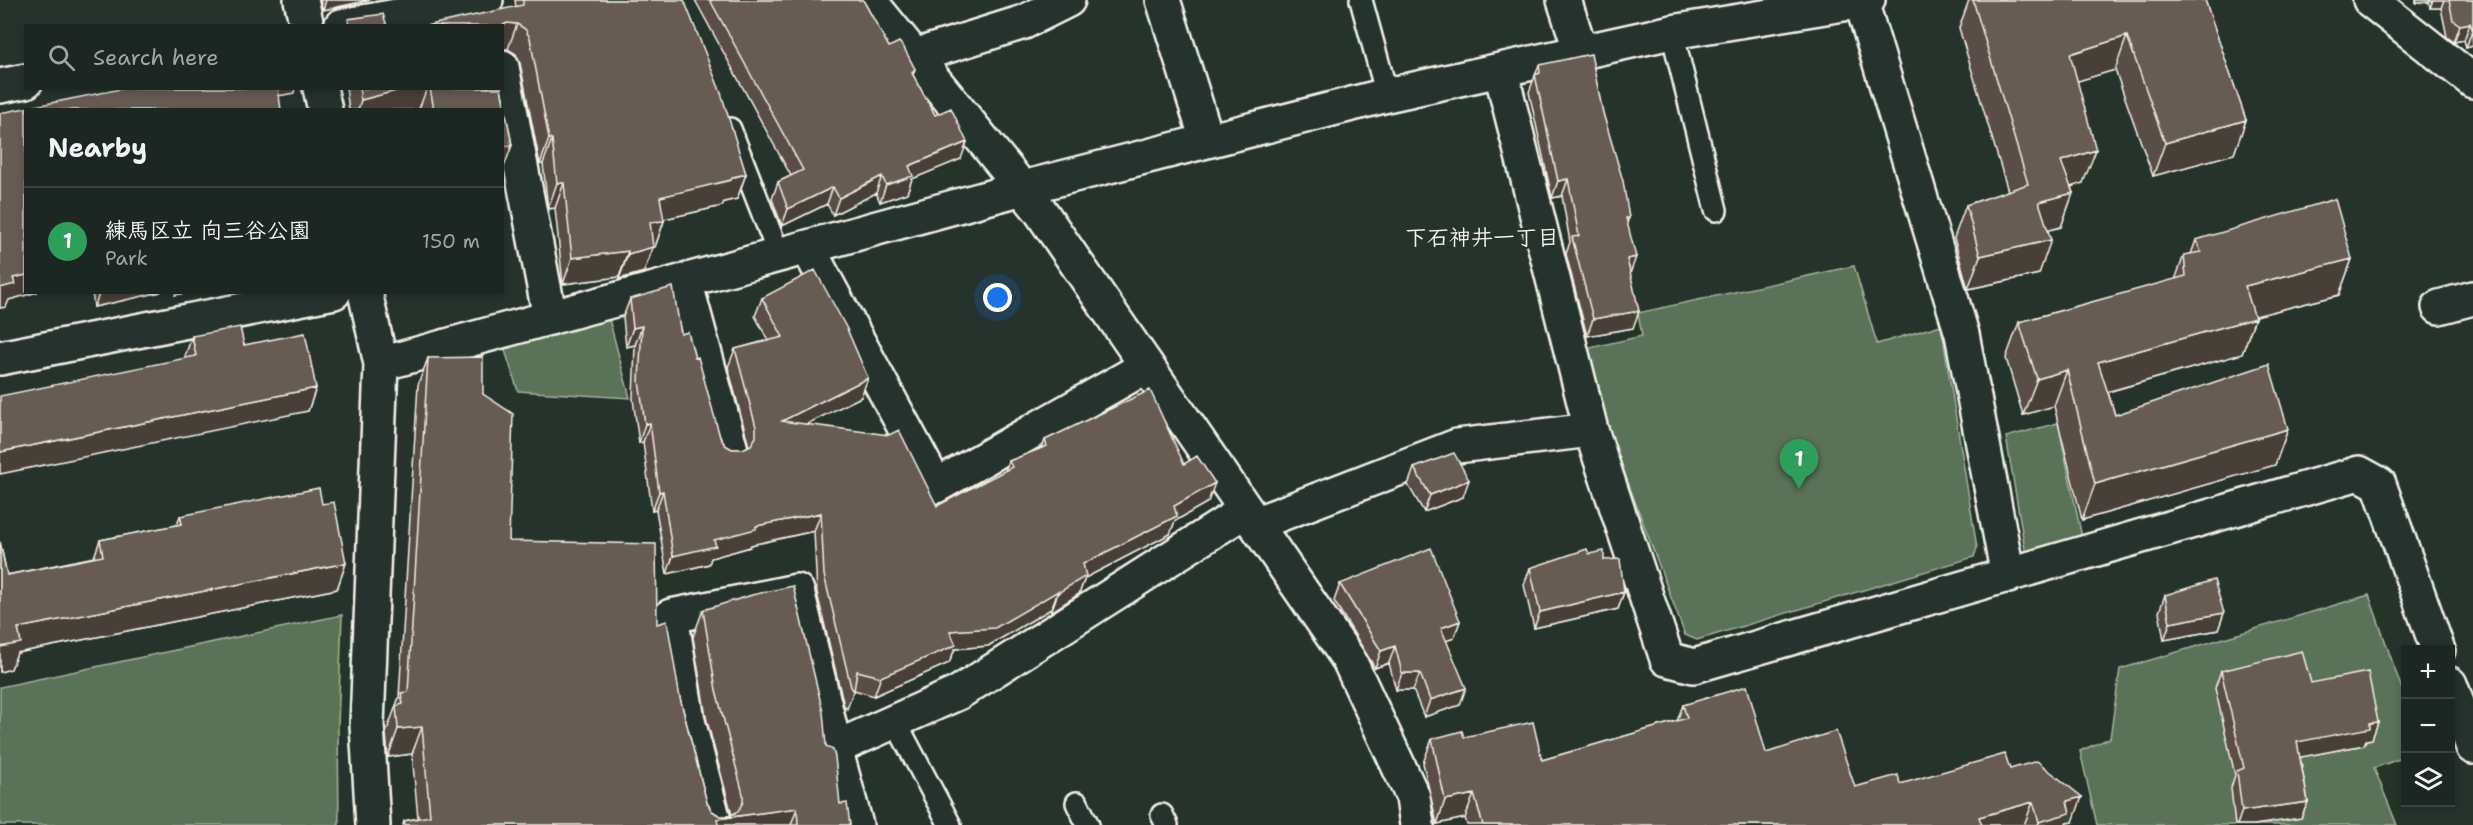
<!DOCTYPE html>
<html lang="en">
<head>
<meta charset="utf-8">
<style>
  body { margin:0; font-family:"Shantell Sans","Klee One",sans-serif; background:#252e2a; color:#f1f3f6 }
  .controls { position:absolute; right:18px; bottom:18px; display:grid; overflow:hidden; border-radius:0px; box-shadow:0 3px 9px #0003 }
  .controls button { width:54px; height:54px; display:grid; place-items:center; padding:0; border:0; border-bottom:2px solid #3a4340; background:#1c2622; color:#f1f3f6; font:30px sans-serif }
  .you { position:absolute; left:998px; top:298px; width:21px; height:21px; margin:-15px; border:4px solid #fff; border-radius:50%; background:#1a73e8; box-shadow:0 0 0 9px #1a73e833 }
  .badge { display:grid; place-items:center; width:39px; height:39px; border-radius:50%; background:#b45309; color:#fff; font-size:20px; font-weight:700 }
  .pin { position:absolute; translate:-50% -50px; filter:drop-shadow(0 2px 3px #0008) }
  .pin::after { content:''; position:absolute; top:32px; width:21px; height:18px; background:inherit; clip-path:polygon(0 0,100% 0,50% 100%) }
  .list { margin:0; padding:0; list-style:none }
  h2 { display:flex; justify-content:space-between; align-items:center; height:78px; margin:0; padding:0 24px; font-size:26px }
  h2 small { font-size:20px; font-weight:400; color:#a0a5a5 }
  .list li { display:grid; grid-template-columns:39px 1fr auto; gap:18px; align-items:center; box-sizing:border-box; height:108px; padding:0 24px; border-top:2px solid #3a4340 }
  .list b { display:block; font-size:22px; white-space:nowrap }
  .list p { margin:0; font-size:20px; white-space:nowrap; color:#a0a5a5 }
  .list em { font-size:20px; font-style:normal; color:#a0a5a5 }
  .icon { flex:none; width:33px; height:33px; fill:none; stroke:currentColor; stroke-width:2; stroke-linecap:round; stroke-linejoin:round }
  .map { position:relative; flex:none; width:2473px; height:825px; overflow:hidden }
  .search { position:absolute; background:#1c2622; box-shadow:0 3px 9px #0003; left:24px; top:24px; width:480px; height:66px; display:flex; align-items:center; gap:15px; box-sizing:border-box; padding:0 21px; border-radius:0px; color:#a0a5a5; font-size:22px }
  .panel { position:absolute; background:#1c2622; box-shadow:0 3px 9px #0003; left:24px; top:108px; width:480px; height:186px; border-radius:0px }
  .map>svg:first-child { display:block }
  .green { fill:#5a7258; stroke:#a7b2a0; stroke-width:1.5 }
  .lines { fill:none; stroke-linecap:round; stroke-linejoin:round }
  .lane-casing { stroke:#f4f1e8; stroke-width:26 }
  .street-casing { stroke:#f4f1e8; stroke-width:38 }
  .primary-casing { stroke:#f4f1e8; stroke-width:38 }
  .lane { stroke:#26332d; stroke-width:21 }
  .street { stroke:#26332d; stroke-width:33 }
  .primary { stroke:#26332d; stroke-width:33 }
  .wall { fill:#584e47; stroke:#f4f1e8; stroke-width:1.5 }
  .shaded-wall { fill:#474039; stroke:#f4f1e8; stroke-width:1.5 }
  .building { fill:#665b52; stroke:#f4f1e8; stroke-width:1.5 }
  .labels { text-anchor:middle; dominant-baseline:central; stroke-width:4.5; stroke-linejoin:round; paint-order:stroke }
  .neighbourhood-label { font-size:22px; font-weight:bold; fill:#f4f1e8; stroke:#26332d }
</style>
</head>
<body>
<div class="map">
<svg width="2473" height="825" viewBox="0 0 2473 825">
  <rect width="100%" height="100%" fill="#26332d"/>
  <filter id="ink" filterUnits="userSpaceOnUse"><feTurbulence type="fractalNoise" baseFrequency=".0167" numOctaves="2"/><feDisplacementMap in="SourceGraphic" scale="12" xChannelSelector="R" yChannelSelector="G"/><feConvolveMatrix kernelMatrix="1 2 1 2 8 2 1 2 1" color-interpolation-filters="sRGB"/></filter>
  <g filter="url(#ink)">
    <!-- green -->
    <path class="green" d="M1854,266L1877,344L1941,325L1977,548L1974,557L1697,640L1685,635L1608,429L1585,349L1642,336L1638,313Z
      M609,319L630,398L518,391L504,347Z
      M2058,423L2083,542L2027,561L2006,437Z
      M2369,595L2405,698V757L2374,768L2397,825H2097L2080,751L2110,738L2120,669Z
      M342,615L338,726L339,825H0V687Z"/>
    <g class="lines">
      <!-- lane casing -->
      <g class="lane-casing">
        <path id="lane" d="M1361,0L1387,95
          M1672,32L1716,210
          M730,129L779,255
          M895,721L950,825
          M1077,803L1088,825
          M1162,815L1167,825"/>
      </g>
      <!-- street casing -->
      <g class="street-casing">
        <path id="street" d="M301,0L307,26
          M869,0L1039,209L1349,660L1413,797L1417,825
          M1163,0L1207,140
          M1564,0L1581,52
          M1861,1L1962,334L2008,576
          M341,26L486,0
          M915,56L1024,22L1068,0
          M502,67L550,318
          M1501,72L1591,430L1667,659L1694,666L2359,473L2379,484L2438,650
          M0,86L26,81
          M320,88L325,110
          M808,248L936,486L1147,366
          M685,281L731,450
          M365,292L381,364L367,725L373,825
          M2439,307L2473,298
          M0,358L334,292
          M381,364L1023,188L1387,95L1672,32L1868,0
          M1255,524L1457,446L1591,430
          M2450,684L2473,747
          M715,825L688,721L671,616L797,591L835,748
          M856,825L835,748L958,693L1246,510"/>
      </g>
      <!-- primary casing -->
      <g class="primary-casing">
        <path id="primary" d="M2370,0L2473,81"/>
      </g>
      <!-- lane -->
      <use href="#lane" class="lane"/>
      <!-- street -->
      <use href="#street" class="street"/>
      <!-- primary -->
      <use href="#primary" class="primary"/>
    </g>
    <!-- wall -->
    <path class="wall" d="M320,0H370L323,10Z
      M515,0H684L746,174L737,199L724,202L722,206L664,219V221L655,247H653L644,272L619,279V277L563,284L555,208L548,209L543,164H540L520,63L516,54L508,49H502V26L516,7Z
      M695,0H863L889,47L915,69L913,75L935,115L961,159L912,179L907,193L880,202L876,193L833,215L827,204L782,226L772,199L778,182L791,176Z
      M1969,0H2205L2246,120L2234,154L2153,176L2115,70L2077,81L2083,183L2071,187L2073,193L2061,227L2048,230L2039,274L1968,289L1954,238L1966,205L2008,191L1959,28Z
      M2416,0H2473V46L2466,48L2464,40L2454,42L2447,37L2441,8H2430L2429,2L2416,3Z
      M1539,65L1603,113L1629,218L1627,223L1633,328L1587,336L1566,254L1570,242L1562,196L1552,198L1529,92Z
      M346,88H501L512,145L502,170V110H419V109L416,110H349Z
      M2196,240L2352,259L2339,295L2255,316V318L2242,354L2108,392L2115,415L2288,429L2275,465L2082,520L2054,406L2023,415L2006,358L2019,322L2175,280L2184,255L2191,254Z
      M92,292H161L94,307Z
      M762,298L861,397L806,424L937,506L1005,471L1009,461L1042,448L1045,440L1184,464L1208,502L1175,521L1170,534L1085,578L1079,594L1051,612V609L988,646L955,649L949,663L874,696L854,690L847,709L844,706L817,593L814,531L751,545L750,547L711,558L709,564L667,574L656,510L652,511L643,442L639,443L633,399L635,345L626,347L623,317L630,299L681,334L695,358L720,437L725,445L732,449H743L749,446L728,367L735,349L768,340L755,316Z
      M192,336L244,345L316,388L308,411L184,359Z
      M428,358L483,394L509,541L657,624L680,698L707,803L712,811L720,816H730L732,815L706,717L693,637L703,610L826,746L840,804L850,825H403L404,821L418,818L412,754L388,757L386,733L399,697L418,385Z
      M1414,468L1463,497L1424,512L1408,485Z
      M322,504L346,563L337,589L17,653L11,669L0,672V542L7,575L94,557L100,540L177,525L180,516Z
      M1589,554L1604,560L1624,592L1618,609L1534,628L1524,585L1530,568Z
      M1340,584L1460,621L1454,638L1446,641L1460,705L1424,717L1413,690H1396L1389,663L1375,668L1334,601Z
      M2165,595L2224,613L2218,630L2164,640L2159,612Z
      M2221,671L2311,683L2378,722L2372,739L2366,740L2364,745L2300,757L2308,802L2301,818L2254,825H2235L2231,788L2235,775L2215,688Z
      M1683,705L1766,753L1855,787L1900,784L2010,769L2073,822L2066,823V825H1467L1465,818L1437,824L1423,763L1432,739L1464,737L1542,760L1677,721Z"/>
    <!-- shaded-wall -->
    <path class="shaded-wall" d="M326,0H370L323,10Z
      M2417,0H2430L2429,2L2416,3Z
      M2433,0H2444L2441,8H2430Z
      M507,23L517,24L508,49H502V26Z
      M2470,23L2464,40L2454,42L2460,25Z
      M2472,31L2473,46L2466,48Z
      M2127,36L2115,70L2058,87L2070,54Z
      M271,88H295L294,93L267,98Z
      M407,88H427L419,109L416,110H358L361,100Z
      M2246,120L2234,154L2153,176L2165,143Z
      M549,139H552L543,164H540Z
      M967,142L961,159L912,179L907,193L880,202L886,185L909,166Z
      M512,145L503,170L502,147Z
      M2096,150L2083,183L2049,194L2061,161Z
      M746,174L737,199L724,202L722,206L651,222L660,197Z
      M882,176L876,193L833,215L839,198Z
      M1568,179L1562,196L1552,198L1558,181Z
      M557,183H564L555,208L548,209Z
      M833,187L827,204L782,226L788,209Z
      M2073,193L2061,227L2027,236L2039,202Z
      M664,221L655,247L641,248L650,222Z
      M2051,240L2039,274L1968,289L1980,256Z
      M653,247L644,272L619,279L628,254Z
      M628,251L619,277L563,284L572,258Z
      M1636,257L1630,274L1627,259Z
      M2352,259L2339,295L2232,322L2245,286Z
      M26,275V292H38L9,300L6,307L0,308V288L13,278Z
      M100,292H161L94,307Z
      M176,292H193L175,295Z
      M1639,311L1633,328L1587,336L1593,319Z
      M2255,318L2242,354L2085,398L2098,362Z
      M642,326L635,345L626,347L633,328Z
      M2067,370L2054,406L2023,415L2037,379Z
      M868,378L861,397L775,440L782,421Z
      M316,388L308,411L0,474V452Z
      M650,423L643,442L639,443L645,424Z
      M2288,429L2275,465L2082,520L2095,484Z
      M1469,480L1463,497L1424,512L1430,495Z
      M1215,483L1208,502L1175,521L1170,534L1085,578L1079,594L1051,612L1058,593L1083,564L1174,506Z
      M663,491L656,510L652,511L659,492Z
      M821,513L814,531L751,545L750,547L711,558L709,564L667,574L673,556L714,540L756,526Z
      M346,563L337,589L17,653L11,669L0,672V647L18,628Z
      M1058,591L1051,609L988,646L955,649L949,663L874,696L881,677L950,631Z
      M1624,592L1618,609L1534,628L1540,612Z
      M2224,613L2218,630L2164,640L2170,623Z
      M1460,621L1454,638L1435,645L1441,628Z
      M1395,646L1389,663L1375,668L1381,651Z
      M1402,673H1420L1413,690H1396Z
      M1466,688L1460,705L1424,717L1430,700Z
      M2378,722L2372,739L2366,740L2364,745L2291,759L2297,742L2370,723Z
      M422,727L412,754L388,757L398,729Z
      M1474,794L1465,818L1437,824L1445,800Z
      M2082,797L2073,822L2066,823V825H2038L2039,822L2067,801Z
      M2033,802L2024,825H1977L1979,817Z
      M2308,802L2301,818L2254,825H2237L2242,811Z
      M797,808L791,825H715L717,819Z"/>
    <!-- building -->
    <path class="building" d="M523,0H684L721,93L746,174L733,177L731,180L660,197L664,221L650,222L653,247L628,254V251L572,258L564,183H557L552,139H549L530,38L525,29L517,24L507,23L502,26H425L523,5Z
      M710,0H863L889,47L899,42L904,48L915,69L912,73L935,115L951,108L967,142L909,166L913,176L886,185L882,176L839,198L833,187L788,209L778,182L803,170Z
      M1973,0H2205L2246,120L2165,143L2127,36L2070,54L2096,150L2061,161L2073,193L2039,202L2051,240L1980,256L1966,205L2028,184Z
      M2449,0H2473V31L2470,23L2460,25L2453,20Z
      M383,14L387,26H349L348,19Z
      M292,22V26H271Z
      M1591,54L1603,113L1623,181L1629,218H1626L1636,257L1627,259L1639,311L1593,319L1572,237L1579,236L1568,179L1558,181L1535,75L1540,73L1539,65Z
      M126,88H278L281,110H26V275L13,278L15,284L0,288V113Z
      M359,88H407L361,100Z
      M430,88H501L512,145L502,147V110H434Z
      M2335,199L2352,259L2245,286L2255,318L2098,362L2115,415L2269,364L2288,429L2095,484L2067,370L2037,379L2019,322L2186,276L2184,255L2201,252L2196,240Z
      M815,270L847,329L868,378L782,421L889,435L899,430L937,506L1012,467L1009,461L1047,446L1045,440L1150,390L1184,464L1197,456L1215,483L1174,506L1177,516L1083,564L1086,576L1058,593V591L995,628L950,631L956,645L881,677L857,671L854,691L851,687L824,575L821,513L756,526V529L714,540L716,546L673,556L663,491L659,492L650,423L645,424L639,381L642,326L633,328L630,299L673,287L681,334L688,332L695,358L698,357L720,437L725,445L732,449H743L751,445L756,437V427L735,349L783,337L762,298Z
      M240,327L244,345L305,333L316,388L0,452V396L196,356L192,336Z
      M483,357V394L513,414L509,541L656,544L657,624L667,621L680,698L707,803L712,811L720,816H730L738,811L743,802V794L716,690L703,610L752,595L793,586L823,712L826,746L833,750L835,757L840,804L847,803L850,825H798L797,808L717,819L718,825H405L404,821L430,816L422,727L398,729L396,706L403,704L401,693L408,692L428,358Z
      M1454,453L1469,480L1430,495L1414,468Z
      M319,488L322,504L334,502L346,563L18,628L21,643L0,647V542L7,575L103,556L100,540L182,524L180,516Z
      M1431,548L1460,621L1441,628L1466,688L1430,700L1420,673H1402L1395,646L1381,651L1340,584Z
      M1587,549L1589,554L1604,551V560L1620,559L1624,592L1540,612L1530,568Z
      M2214,580L2224,613L2170,623L2165,595Z
      M2302,651L2311,683L2368,672L2378,722L2370,723V728L2297,742L2308,802L2242,811L2237,771L2244,768L2221,671Z
      M1747,686L1766,753L1836,731L1855,787L1898,775L1900,784L2005,754L2010,769L2037,761L2082,797L2067,801L2070,813L2039,822L2033,802L1979,817L1982,825H1483L1474,794L1445,800L1432,739L1462,731L1464,737L1533,722L1542,760L1687,718L1683,705Z"/>
  </g>
  <g class="labels">
    <!-- neighbourhood labels -->
    <g class="neighbourhood-label">
      <text x="1482" y="237">下石神井一丁目</text>
    </g>
  </g>
</svg>
<div class="controls">
<button>+</button>
<button>−</button>
<button><svg class="icon" aria-label="layers" viewBox="0 0 24 24"><path d="M12 4l9 5-9 5-9-5zM3 14l9 5 9-5"/></svg></button>
</div>
<div class="you"></div>
<div class="pin badge" style="left:1799px;top:489px;background:#2e9e5b">1</div>
<div class="search"><svg class="icon" aria-label="search" viewBox="0 0 24 24"><circle cx="10" cy="10" r="6"/><path d="M15 15l6 6"/></svg>Search here</div>
<section class="panel">
<h2>Nearby<small></small></h2>
<ul class="list">
<li><span class="badge" style="background:#2e9e5b">1</span><div><b>練馬区立 向三谷公園</b><p>Park</p></div><em>150 m</em></li>
</ul>
</section>
</div>
</body>
</html>
